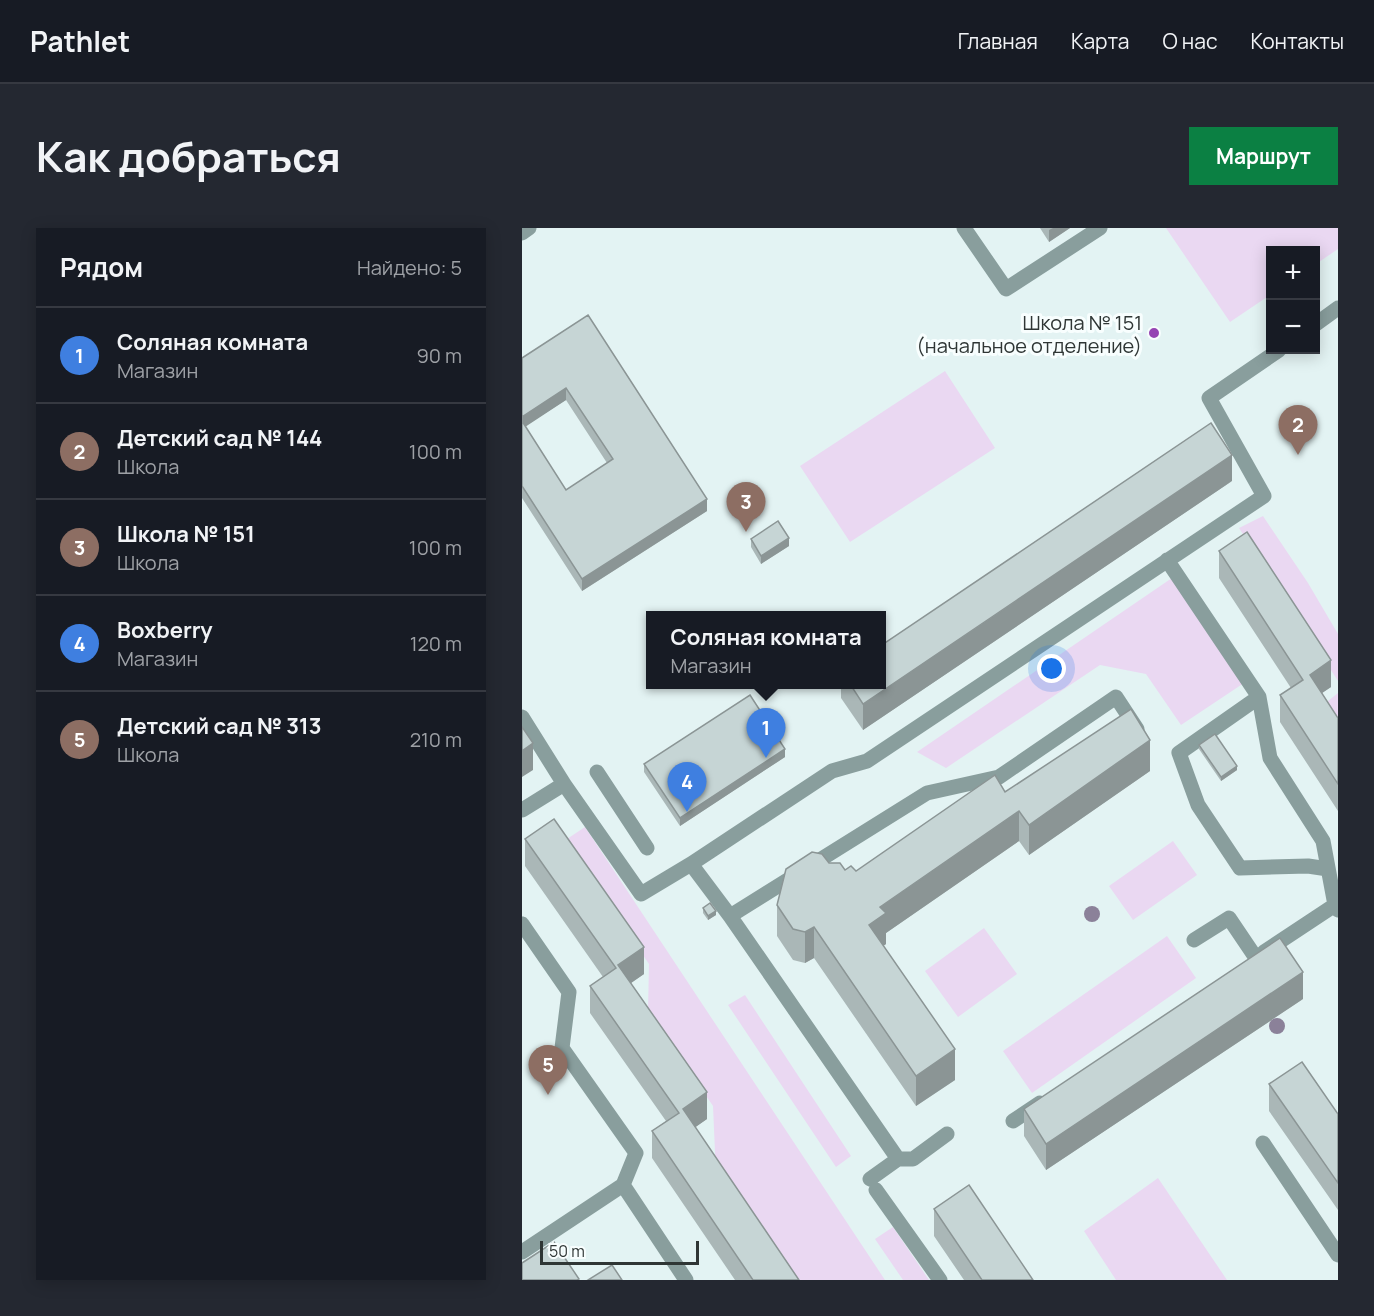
<!DOCTYPE html>
<html lang="ru">
<head>
<meta charset="utf-8">
<style>
  body { margin:0; font-family:Manrope,sans-serif; background:#242831; color:#f1f3f6 }
  .controls { position:absolute; right:18px; top:18px; display:grid; overflow:hidden; border-radius:0px; box-shadow:0 3px 15px #0003 }
  .controls button { width:54px; height:54px; display:grid; place-items:center; padding:0; border:0; border-bottom:2px solid #363941; background:#171b24; color:#f1f3f6; font:30px sans-serif }
  .scale { position:absolute; left:18px; bottom:15px; width:159px; box-sizing:border-box; padding-left:6px; border:3px solid #2f3635; border-top:0; font-size:16px; line-height:21px; white-space:nowrap; color:#2f3635; -webkit-text-stroke:4px #f8fefe; paint-order:stroke }
  .you { position:absolute; left:530px; top:441px; width:21px; height:21px; margin:-15px; border:4px solid #fff; border-radius:50%; background:#1a73e8; box-shadow:0 0 0 9px #1a73e833 }
  .badge { display:grid; place-items:center; width:39px; height:39px; border-radius:50%; background:#0b8043; color:#fff; font-size:20px; font-weight:700 }
  .pin { position:absolute; translate:-50% -50px; filter:drop-shadow(0 2px 3px #0008) }
  .pin::after { content:''; position:absolute; top:32px; width:21px; height:18px; background:inherit; clip-path:polygon(0 0,100% 0,50% 100%) }
  .popup { position:absolute; left:124px; top:383px; width:240px; height:78px; box-sizing:border-box; display:grid; place-content:center; border-radius:0px; background:#171b24; filter:drop-shadow(0 2px 4px #0005); font-size:20px; white-space:nowrap; color:#9ea1a6 }
  .popup b { font-size:22px; color:#f1f3f6 }
  .popup::after { content:''; position:absolute; left:50%; top:100%; margin-left:-12px; border:12px solid transparent; border-top-color:#171b24 }
  .list { margin:0; padding:0; list-style:none }
  h2 { display:flex; justify-content:space-between; align-items:center; height:78px; margin:0; padding:0 24px; font-size:26px }
  h2 small { font-size:20px; font-weight:400; color:#9ea1a6 }
  .list li { display:grid; grid-template-columns:39px 1fr auto; gap:18px; align-items:center; box-sizing:border-box; height:96px; padding:0 24px; border-top:2px solid #363941 }
  .list b { display:block; font-size:22px; white-space:nowrap }
  .list p { margin:0; font-size:20px; white-space:nowrap; color:#9ea1a6 }
  .list em { font-size:20px; font-style:normal; color:#9ea1a6 }
  .map { position:relative; flex:none; width:816px; height:1052px; overflow:hidden; border-radius:0px }
  header { display:flex; align-items:center; gap:36px; box-sizing:border-box; height:84px; padding:0 30px; background:#171b24; border-bottom:2px solid #363941 }
  header strong { font-size:28px }
  nav { display:flex; gap:33px; margin-inline-start:auto; font-size:21px }
  .intro { display:flex; align-items:center; justify-content:space-between; box-sizing:border-box; height:144px; padding:0 36px }
  h1 { margin:0; font-size:42px }
  .button { padding:15px 27px; border-radius:0px; background:#0b8043; color:#fff; font-size:21px; font-weight:700 }
  main { display:flex; gap:36px; padding:0 36px }
  aside { flex:1; background:#171b24; border-radius:0px; box-shadow:0 3px 15px #0003 }
  .map>svg:first-child { display:block }
  .green { fill:#ead8f2 }
  .lines { fill:none; stroke-linecap:round; stroke-linejoin:round }
  .minor { stroke:#899e9d; stroke-width:15 }
  .tree { fill:#8b8199 }
  .wall { fill:#aab7b7; fill-rule:evenodd }
  .shaded-wall { fill:#8b9595 }
  .building { fill:#c6d5d5; stroke:#8b9595; stroke-width:1.5 }
  .poi-dot { fill:#9544b3; stroke:#f8fefe; stroke-width:2 }
  .labels { text-anchor:middle; dominant-baseline:central; stroke-width:6; stroke-linejoin:round; paint-order:stroke }
  .poi-label { font-size:20px; fill:#2f3635; stroke:#f8fefe; text-anchor:end }
</style>
</head>
<body>
<header>
<strong>Pathlet</strong>
<nav><a>Главная</a><a>Карта</a><a>О нас</a><a>Контакты</a></nav>
</header>
<div class="intro"><h1>Как добраться</h1><a class="button">Маршрут</a></div>
<main>
<aside>
<h2>Рядом<small>Найдено: 5</small></h2>
<ul class="list">
<li><span class="badge" style="background:#3f7fe0">1</span><div><b>Соляная комната</b><p>Магазин</p></div><em>90 m</em></li>
<li><span class="badge" style="background:#8d6e63">2</span><div><b>Детский сад № 144</b><p>Школа</p></div><em>100 m</em></li>
<li><span class="badge" style="background:#8d6e63">3</span><div><b>Школа № 151</b><p>Школа</p></div><em>100 m</em></li>
<li><span class="badge" style="background:#3f7fe0">4</span><div><b>Boxberry</b><p>Магазин</p></div><em>120 m</em></li>
<li><span class="badge" style="background:#8d6e63">5</span><div><b>Детский сад № 313</b><p>Школа</p></div><em>210 m</em></li>
</ul>
</aside>
<div class="map">
<svg width="816" height="1052" viewBox="0 0 816 1052">
  <rect width="100%" height="100%" fill="#e3f3f3"/>
  <!-- green -->
  <path class="green" d="M644,0H816V21L794,36V22H748V67L708,94Z
    M423,143L473,220L328,314L278,238Z
    M741,288L786,355L816,406V453L717,300Z
    M650,350L722,455L659,497L624,446L578,437L424,540L395,524Z
    M816,465V500L801,477Z
    M63,599L363,1052H265L194,947L191,878L126,783L127,736L42,613Z
    M651,613L675,647L611,692L587,658Z
    M462,700L495,746L436,789L403,743Z
    M645,708L674,750L510,865L481,823Z
    M223,767L329,928L314,939L206,777Z
    M636,950L705,1052H594L562,1003Z
    M371,999L407,1052H381L353,1011Z"/>
  <g class="lines">
    <!-- minor -->
    <path class="minor" d="M442,0L484,61L578,0
      M0,5L7,0
      M794,96L816,80
      M645,332L737,469L748,530L801,613L813,677L816,682
      M737,469L657,525L676,577L718,640L786,638L806,641
      M0,489L42,556L119,666L169,636L310,543L345,533L742,268L687,170L757,122
      M75,544L125,620
      M0,582L42,556
      M169,636L208,688L376,931H391L425,906
      M208,688L405,565L477,549L594,469L615,501
      M0,696L47,764L40,820L114,925L101,957L164,1052
      M672,712L707,690L734,730
      M742,724L813,677
      M491,893L518,875
      M741,915L816,1027
      M348,951L376,931
      M354,962L418,1052
      M0,1024L101,957"/>
  </g>
  <!-- trees -->
  <g class="tree">
    <circle cx="570" cy="686" r="8"/>
    <circle cx="755" cy="798" r="8"/>
  </g>
  <!-- wall -->
  <path class="wall" d="M518,0H548L527,14Z
    M66,87L185,283L60,363L0,270V130ZM44,172L85,235L44,262L3,198Z
    M710,253L341,502L319,470V456H360Z
    M229,311L267,318L239,336L229,319Z
    M697,323L809,459L800,465L816,490V583L758,494V467L769,460L697,350Z
    M677,517L715,542L699,553L677,521Z
    M263,529L158,598L122,544V536Z
    M628,543L507,627L497,613L364,705V716L361,718L433,852L394,878L292,730L283,735L271,732L255,708V677L307,635L323,642L334,643L483,564Z
    M3,611L122,746L109,755L185,891L173,899L277,1052H213L130,930V903L144,893L68,785V758L81,749L3,638Z
    M181,680L194,687L186,692L181,685Z
    M781,771L524,942L502,908V881Z
    M747,856L816,886V982L747,883Z
    M412,981L511,1052H442L412,1008Z"/>
  <!-- shaded-wall -->
  <path class="shaded-wall" d="M531,0H548L527,14V2Z
    M44,160V172L0,201V189Z
    M710,227V253L341,502V476Z
    M185,271V283L60,363V351Z
    M267,310V318L239,336V328Z
    M809,432V459L788,473V447Z
    M628,512V543L507,627V597Z
    M11,515V542L0,549V523Z
    M263,521V529L158,598V590Z
    M715,538V542L699,553V549Z
    M497,583V613L364,705V716L347,728V697L358,679Z
    M194,683V687L186,692V688Z
    M292,699V730L283,735V704Z
    M122,719V746L96,764V737Z
    M781,744V771L524,942V916Z
    M433,821V852L394,878V848Z
    M185,864V891L161,908V881Z"/>
  <!-- building -->
  <path class="building" d="M66,87L185,271L60,351L0,258V193L44,262L91,231L44,160L0,189V130Z
    M689,195L710,227L341,476L328,456H360V417Z
    M256,293L267,310L239,328L229,311Z
    M725,304L809,432L788,447L816,490V556L758,467L781,452L697,323Z
    M228,467L263,521L158,590L122,536Z
    M609,481L628,512L507,597L497,583L358,679L364,685L347,697L433,821L394,848L292,699L283,704L271,701L255,677L264,641L290,624L300,626L307,635H318L323,642L329,638L334,643L473,547L483,564Z
    M0,499L11,515L0,523Z
    M693,506L715,538L699,549L677,517Z
    M32,591L122,719L96,737L185,864L161,881L277,1052H231L130,903L157,885L68,758L94,740L3,611Z
    M188,675L194,683L186,688L181,680Z
    M758,710L781,744L524,916L502,881Z
    M780,834L816,886V955L747,856Z
    M447,957L511,1052H460L412,981Z
    M32,1014L57,1051L55,1052H0V1035Z
    M90,1037L100,1052H66Z"/>
  <!-- markers -->
  <circle class="poi-dot" cx="632" cy="105" r="6"/>
  <g class="labels">
    <!-- poi labels -->
    <g class="poi-label">
      <text x="620" y="94">Школа № 151<tspan x="620" dy="23">(начальное отделение)</tspan></text>
    </g>
  </g>
</svg>
<div class="controls">
<button>+</button>
<button>−</button>
</div>
<div class="scale">50 m</div>
<div class="you"></div>
<div class="pin badge" style="left:244px;top:530px;background:#3f7fe0">1</div>
<div class="popup"><b>Соляная комната</b>Магазин</div>
<div class="pin badge" style="left:776px;top:227px;background:#8d6e63">2</div>
<div class="pin badge" style="left:224px;top:304px;background:#8d6e63">3</div>
<div class="pin badge" style="left:165px;top:584px;background:#3f7fe0">4</div>
<div class="pin badge" style="left:26px;top:867px;background:#8d6e63">5</div>
</div>
</main>
</body>
</html>
